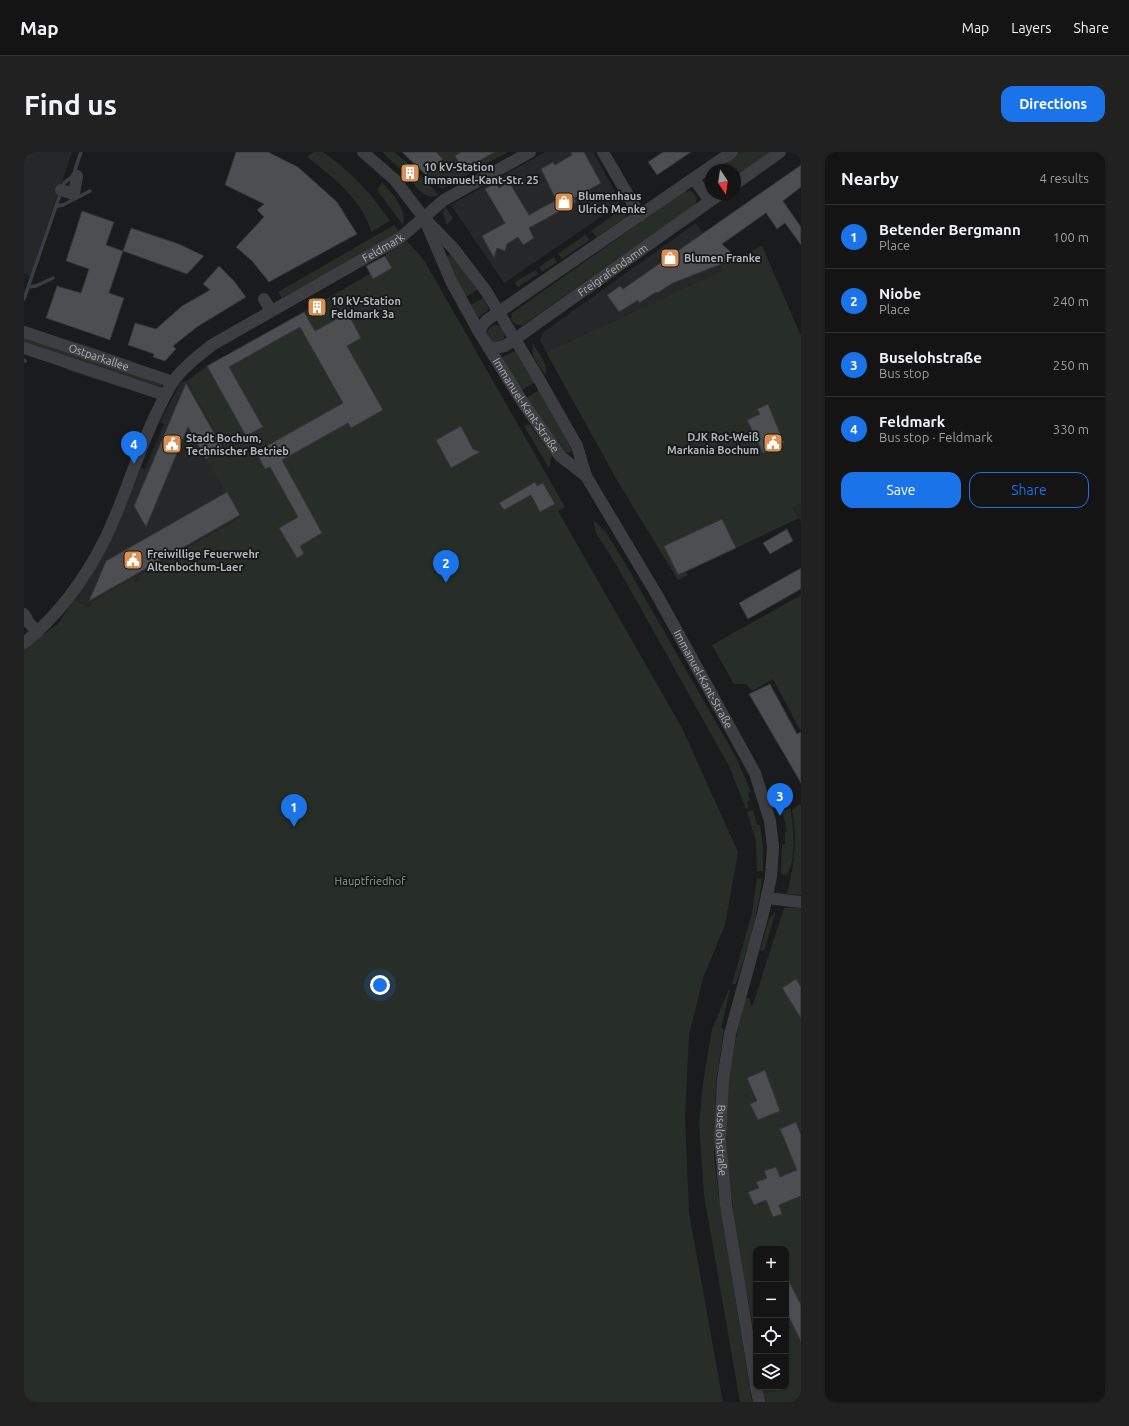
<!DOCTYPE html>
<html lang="en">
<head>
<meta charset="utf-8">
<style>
  body { margin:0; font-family:Ubuntu,sans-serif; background:#212122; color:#f1f3f6 }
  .controls { position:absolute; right:12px; bottom:12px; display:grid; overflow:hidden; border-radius:8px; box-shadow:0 1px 3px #0004 }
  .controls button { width:36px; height:36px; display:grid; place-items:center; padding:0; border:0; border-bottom:1px solid #333334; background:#141415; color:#f1f3f6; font:20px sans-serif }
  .compass { position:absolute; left:681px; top:12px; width:36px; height:36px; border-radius:50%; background:#141415; box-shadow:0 1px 3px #0004; rotate:167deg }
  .you { position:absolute; left:356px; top:833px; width:14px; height:14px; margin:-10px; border:3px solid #fff; border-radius:50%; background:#1a73e8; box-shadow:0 0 0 6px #1a73e833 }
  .badge { display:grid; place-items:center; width:26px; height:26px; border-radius:50%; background:#1a73e8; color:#fff; font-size:13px; font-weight:700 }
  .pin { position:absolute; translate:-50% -33px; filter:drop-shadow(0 1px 2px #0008) }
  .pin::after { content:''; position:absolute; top:21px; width:14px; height:12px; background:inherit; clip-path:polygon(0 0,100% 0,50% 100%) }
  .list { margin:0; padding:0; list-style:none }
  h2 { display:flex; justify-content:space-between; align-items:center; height:52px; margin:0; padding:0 16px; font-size:17px }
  h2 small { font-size:13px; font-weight:400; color:#9d9ea0 }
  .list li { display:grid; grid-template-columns:26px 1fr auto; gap:12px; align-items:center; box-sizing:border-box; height:64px; padding:0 16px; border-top:1px solid #333334 }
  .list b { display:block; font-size:15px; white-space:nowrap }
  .list p { margin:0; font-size:13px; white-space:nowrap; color:#9d9ea0 }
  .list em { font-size:13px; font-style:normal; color:#9d9ea0 }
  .actions { display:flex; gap:8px; padding:12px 16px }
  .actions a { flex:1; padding:9px 0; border:1px solid #1a73e8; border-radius:12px; text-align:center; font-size:14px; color:#1a73e8 }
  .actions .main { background:#1a73e8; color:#fff }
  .icon { flex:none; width:22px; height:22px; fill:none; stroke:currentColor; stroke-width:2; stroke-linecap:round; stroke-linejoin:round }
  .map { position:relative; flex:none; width:777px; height:1250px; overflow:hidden; border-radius:12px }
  header { display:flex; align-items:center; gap:24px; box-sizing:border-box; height:56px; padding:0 20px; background:#141415; border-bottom:1px solid #333334 }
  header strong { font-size:19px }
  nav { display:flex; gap:22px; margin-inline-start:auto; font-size:14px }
  .intro { display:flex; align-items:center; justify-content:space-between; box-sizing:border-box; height:96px; padding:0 24px }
  h1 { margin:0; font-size:28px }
  .button { padding:10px 18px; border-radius:12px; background:#1a73e8; color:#fff; font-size:14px; font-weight:700 }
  main { display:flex; gap:24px; padding:0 24px }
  aside { flex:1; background:#141415; border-radius:12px; box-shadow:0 1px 3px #0004 }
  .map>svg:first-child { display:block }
  .built { fill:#262729 }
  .green { fill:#272e27 }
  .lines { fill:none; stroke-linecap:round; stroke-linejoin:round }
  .stream { stroke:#364044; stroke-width:3.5 }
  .building { fill:#4c4e51; stroke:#353538 }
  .minor { stroke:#3c3e41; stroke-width:12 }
  .labels { text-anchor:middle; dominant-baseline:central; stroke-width:3.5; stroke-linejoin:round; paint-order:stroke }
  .poi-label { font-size:11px; font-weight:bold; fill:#afb5ba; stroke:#151617; text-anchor:start }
  .street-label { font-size:11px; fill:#afb5ba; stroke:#151617 }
  .park-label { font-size:11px; fill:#8ca288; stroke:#151617 }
</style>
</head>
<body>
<header>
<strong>Map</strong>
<nav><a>Map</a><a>Layers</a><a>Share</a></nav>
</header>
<div class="intro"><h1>Find us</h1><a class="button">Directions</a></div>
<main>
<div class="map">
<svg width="777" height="1250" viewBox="0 0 777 1250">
  <rect width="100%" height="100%" fill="#1a1b1c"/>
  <!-- built -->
  <path class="built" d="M0,0H48L6,124L0,121Z
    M521,0H569L595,47V51L593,54L480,131L427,53Z
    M672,71L701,112L696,114L699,119L522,200L516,188L518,181Z
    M163,229L200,296L183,306L217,365L114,424L117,428L112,431L109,427L69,449L65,454L50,448L67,424L117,315L121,317L140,272L136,270L141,260L157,230Z
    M777,351V370L769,355Z"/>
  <!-- green -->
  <path class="green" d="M290,0H299C326,19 348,42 366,69L347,80C340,49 307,23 283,5Z
    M358,0H370L385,12L378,19Z
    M412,0H484L418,37L402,23L417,10Z
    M716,0H746L711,25V18H691Z
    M392,19L415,43C401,49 393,36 385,26Z
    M358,30C368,42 383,56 379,73L353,38Z
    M661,39H668L673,46L671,53L499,173C493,174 490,172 487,167L488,161Z
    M603,53L605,59L602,65L573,85L567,79Z
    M421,55L429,66L423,73L419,62Z
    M370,73L375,79L372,82L258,146L254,140Z
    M561,83L566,88L538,107L534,102Z
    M383,89L400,108L541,355L534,359L658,576L714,700L701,773L679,826L665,883L661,966L665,1061L699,1250H0V497L34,472L50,448L65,454L69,449L109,426L112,431L116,428L114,424L217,365L182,307L200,296L163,229L183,214L346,122L342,114L361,104L365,99Z
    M738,94L777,184V351L769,356L775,366L662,420L664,423L654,428L594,330L522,200L698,119L696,114Z
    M427,102L430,103L453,138L442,145L423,109V104Z
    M530,105L533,110L518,120L515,115Z
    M512,118L514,122L494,135L491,132L493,129Z
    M459,146L465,157L454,166L446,153Z
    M463 182a9 9 0 1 1 18 0a9 9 0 1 1-18 0Z
    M0,184L138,233V235L0,192Z
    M52,190L108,209L107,212L51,194Z
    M508,190C513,199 526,214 521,223L509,204Z
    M491,199L511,230L497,239L477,206Z
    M44,214L100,233L99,236L43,218Z
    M515,238L548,298L546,301L540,300L502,246Z
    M505,272L528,303L525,316L500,274Z
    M569,368L581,379L601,411L713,607L727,640L724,641L726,648L723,650L725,656L722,657L705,614L593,414L572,381Z
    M777,443V580L749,527L728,539L722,532H710L688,493Z
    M776,652L777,654V743L763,742C770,715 774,685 768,658Z
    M766,656C770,673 773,710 762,723L757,722L758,693L761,692V680H763L758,659Z
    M729,658L733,673H736L739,696V719H733L732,689L723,660Z
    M733,726L738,727C734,763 723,798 712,832H708L728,761Z
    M760,756H777V1250H741L738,1235H762V1097H732V1194C720,1120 703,1046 702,971C701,929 712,886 721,846H725L728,855Z
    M752,759L740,799L736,798L745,767Z
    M705,837L706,838L697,876L700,877L692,931L690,1005L695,1044L728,1250H716L680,1043L675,971L679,931L688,877Z"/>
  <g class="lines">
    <!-- stream -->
    <path class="stream" d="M33,54L39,53L66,39
      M4,135L12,134L29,126
      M0,147L40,31L49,24L57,0
      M0,208L1,209"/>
  </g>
  <!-- building -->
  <path class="building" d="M212,0H244L274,15L313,50L333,82L245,130L228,109L212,95L240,65L233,58L240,52L201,33Z
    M378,0H412L419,7L402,23Z
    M437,0H471L439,18L431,4Z
    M547,0H560L577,31L550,46L552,50L505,76L510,86L499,93L494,85L483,92L481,99L473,96L470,106L458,84L481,71L461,37L472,31L475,36L485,30L505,63L532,48L517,17L529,10L531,13L548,3Z
    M639,0H667L633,23L624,10Z
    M777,13V35L759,49L777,75V93L761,71L753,77L742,61L698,92L711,104L700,111L649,131L633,141L632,140L615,151L614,148L595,160L583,143L596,134L599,137Z
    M58,59L90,70L82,93L99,99L85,141L100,146L86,188L22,166L33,134L57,141L65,117L42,109Z
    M107,76L155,92L180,104L163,122L99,99Z
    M361,104L368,116L349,127L342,114Z
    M195,114L210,129L222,145L173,175L149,194L152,197L141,209L129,205L130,202L104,193L111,171L132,177L158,154L186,138L179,132Z
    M280,160L291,179L324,161L337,186L323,194L359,258L327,276L324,271L258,308L298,381L276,394L280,402L273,406L255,376L274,365L246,315L241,317L232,300L319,251L276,175L205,215L239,275L222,284L183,214Z
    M162,231L199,297L182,307L164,275L122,375L110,354Z
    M744,252L760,291L739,301L723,268L736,262L733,257Z
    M437,274L449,297L456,300L427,316L412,288Z
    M511,330L513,334L519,331L531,352L516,360L507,343L480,358L475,351Z
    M203,340L216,363L65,449L82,409Z
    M698,367L712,396L654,423L640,394Z
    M763,377L769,389L746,402L739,391Z
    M777,416V437L724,467L715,451Z
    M746,532L773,582L777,580V631L725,542Z
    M772,827L777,835V866L758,836Z
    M741,918L756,959L734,968L726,952L733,949L723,926Z
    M772,970L777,983V1044L755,1053L758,1062L749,1065L742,1048L730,1053L724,1040L735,1036L732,1030L743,1026L740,1019L752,1015L756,1025L773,1018L756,977Z
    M762,1123L777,1153V1190L762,1159Z"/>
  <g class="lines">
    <!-- minor -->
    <g class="minor">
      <path id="s1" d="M339,0L371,28L400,66L430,97L462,139L512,222L553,294L562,324L633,443L731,621L746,669L749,695L747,725L739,762L706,882L699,928L696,987L702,1053L732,1234"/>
      <path d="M579,0L616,64"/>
      <path d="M670,27L686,49"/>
      <path d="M711,32L756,0"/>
      <path d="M37,38L50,42L53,24"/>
      <path id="s2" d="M403,73L427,129L455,180L496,246L536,304L562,324"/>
      <path d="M240,147L247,159"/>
      <path id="s3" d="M0,180L149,230"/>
      <path d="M455,180L458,174L463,168L708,0"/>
      <path id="s4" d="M464,195L472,196L481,194L696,42"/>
      <path d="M0,196L141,243"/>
      <path d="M0,462L5,471L14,480"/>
      <path id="s5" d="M0,491C35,463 61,427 81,387C101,346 113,301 133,260C138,250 143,238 150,228C161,214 174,204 188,193L376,86L420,48L506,0"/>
      <path d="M743,746L777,750"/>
      <path d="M732,1235L735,1250"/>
    </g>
  </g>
  <!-- icons -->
  <defs>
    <g id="building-square" transform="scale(1)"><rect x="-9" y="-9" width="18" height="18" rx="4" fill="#dc8f52" stroke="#151617"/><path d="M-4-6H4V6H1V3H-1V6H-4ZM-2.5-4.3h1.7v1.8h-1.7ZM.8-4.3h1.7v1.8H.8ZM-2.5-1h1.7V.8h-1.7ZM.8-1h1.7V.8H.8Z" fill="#fff"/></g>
    <g id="shop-square" transform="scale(1)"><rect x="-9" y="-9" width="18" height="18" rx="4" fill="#dc8f52" stroke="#151617"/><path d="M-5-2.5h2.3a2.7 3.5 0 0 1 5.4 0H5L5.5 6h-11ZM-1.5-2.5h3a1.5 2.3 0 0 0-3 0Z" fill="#fff"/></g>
    <g id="civic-square" transform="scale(1)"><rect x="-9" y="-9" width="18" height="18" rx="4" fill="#dc8f52" stroke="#151617"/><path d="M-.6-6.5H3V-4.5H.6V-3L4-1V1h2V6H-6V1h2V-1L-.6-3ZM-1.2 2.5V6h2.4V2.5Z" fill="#fff"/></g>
  </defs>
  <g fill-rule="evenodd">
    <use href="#building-square" x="386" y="21"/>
    <use href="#shop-square" x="540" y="50"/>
    <use href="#shop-square" x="646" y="106"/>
    <use href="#building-square" x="293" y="155"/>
    <use href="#civic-square" x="749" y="291"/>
    <use href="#civic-square" x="148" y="292"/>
    <use href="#civic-square" x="109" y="408"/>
  </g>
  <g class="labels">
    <!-- poi labels -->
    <g class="poi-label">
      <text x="400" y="15">10 kV-Station<tspan x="400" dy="13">Immanuel-Kant-Str. 25</tspan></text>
      <text x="554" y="44">Blumenhaus<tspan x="554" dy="13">Ulrich Menke</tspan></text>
      <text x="660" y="106">Blumen Franke</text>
      <text x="307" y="149">10 kV-Station<tspan x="307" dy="13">Feldmark 3a</tspan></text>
      <text x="735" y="285" text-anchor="end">DJK Rot-Weiß<tspan x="735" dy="13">Markania Bochum</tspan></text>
      <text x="162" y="286">Stadt Bochum,<tspan x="162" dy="13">Technischer Betrieb</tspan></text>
      <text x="123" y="402">Freiwillige Feuerwehr<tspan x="123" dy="13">Altenbochum-Laer</tspan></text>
    </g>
    <!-- street labels -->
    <g class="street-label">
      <text stroke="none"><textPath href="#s5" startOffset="555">Feldmark</textPath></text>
      <text stroke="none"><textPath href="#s4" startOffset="149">Freigrafendamm</textPath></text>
      <text stroke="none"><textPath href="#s3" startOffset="79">Ostparkallee</textPath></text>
      <text stroke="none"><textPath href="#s2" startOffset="206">Immanuel-Kant-Straße</textPath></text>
      <text stroke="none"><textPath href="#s1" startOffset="632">Immanuel-Kant-Straße</textPath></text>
      <text stroke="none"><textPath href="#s1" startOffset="1115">Buselohstraße</textPath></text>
    </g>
    <!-- park labels -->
    <g class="park-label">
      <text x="346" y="729">Hauptfriedhof</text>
    </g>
  </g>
</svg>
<div class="controls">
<button>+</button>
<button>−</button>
<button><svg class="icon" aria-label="locate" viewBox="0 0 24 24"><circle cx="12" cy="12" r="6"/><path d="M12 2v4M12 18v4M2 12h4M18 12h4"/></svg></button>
<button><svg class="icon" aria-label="layers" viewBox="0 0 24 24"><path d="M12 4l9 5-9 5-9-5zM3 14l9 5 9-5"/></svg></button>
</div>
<svg class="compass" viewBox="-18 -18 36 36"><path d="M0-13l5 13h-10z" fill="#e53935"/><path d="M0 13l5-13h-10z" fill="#9d9ea0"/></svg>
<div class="you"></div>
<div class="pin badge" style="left:270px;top:675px">1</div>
<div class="pin badge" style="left:422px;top:431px">2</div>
<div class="pin badge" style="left:756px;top:664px">3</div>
<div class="pin badge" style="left:110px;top:312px">4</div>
</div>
<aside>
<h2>Nearby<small>4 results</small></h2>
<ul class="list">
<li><span class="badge">1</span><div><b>Betender Bergmann</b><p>Place</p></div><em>100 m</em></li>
<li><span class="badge">2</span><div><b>Niobe</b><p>Place</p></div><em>240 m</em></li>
<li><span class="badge">3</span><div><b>Buselohstraße</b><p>Bus stop</p></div><em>250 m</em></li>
<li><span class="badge">4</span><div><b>Feldmark</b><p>Bus stop · Feldmark</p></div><em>330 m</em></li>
</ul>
<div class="actions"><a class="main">Save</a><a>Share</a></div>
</aside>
</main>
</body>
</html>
